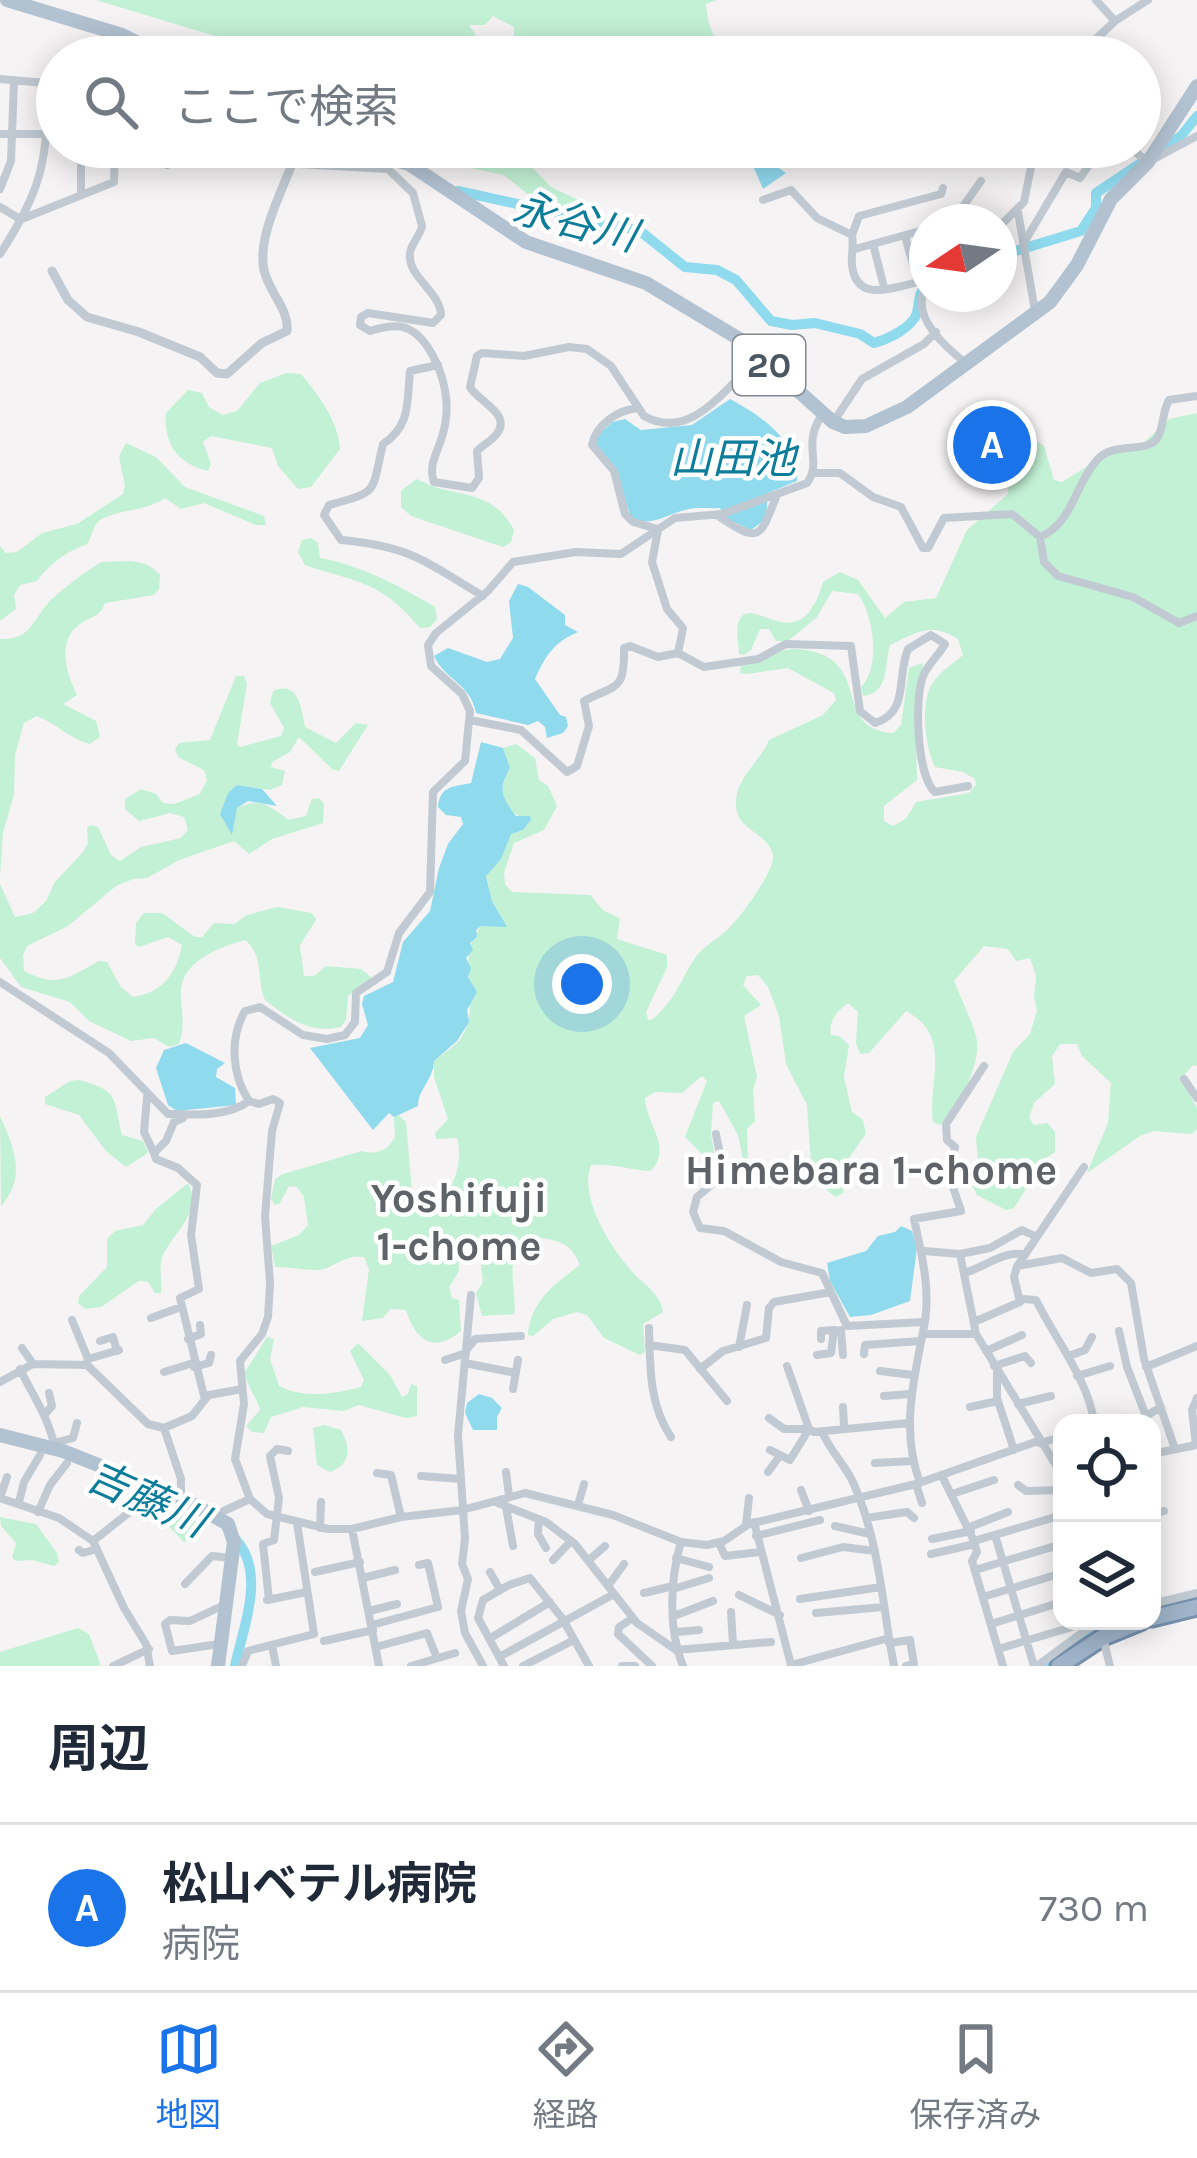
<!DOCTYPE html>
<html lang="ja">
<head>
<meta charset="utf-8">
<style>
  body { margin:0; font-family:Karla,"Noto Sans JP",sans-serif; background:#f6f6f7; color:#1f2937 }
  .controls { position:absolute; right:36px; bottom:36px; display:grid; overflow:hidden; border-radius:24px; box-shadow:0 6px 30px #0003 }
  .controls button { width:108px; height:108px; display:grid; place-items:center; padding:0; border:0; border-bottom:3px solid #e0e1e3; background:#fff; color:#1f2937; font:60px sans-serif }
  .compass { position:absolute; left:909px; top:204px; width:108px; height:108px; border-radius:50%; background:#fff; box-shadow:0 6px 30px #0003; rotate:257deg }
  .you { position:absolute; left:582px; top:984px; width:42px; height:42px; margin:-30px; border:9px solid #fff; border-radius:50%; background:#1a73e8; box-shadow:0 0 0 18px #1a73e833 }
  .badge { display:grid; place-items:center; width:78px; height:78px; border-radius:50%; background:#1a73e8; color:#fff; font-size:39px; font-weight:700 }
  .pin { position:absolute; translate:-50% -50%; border:6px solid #fff; box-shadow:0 3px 12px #0006 }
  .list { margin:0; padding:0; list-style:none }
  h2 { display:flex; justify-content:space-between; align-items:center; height:156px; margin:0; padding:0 48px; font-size:51px }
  h2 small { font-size:39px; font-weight:400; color:#747a83 }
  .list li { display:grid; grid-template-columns:78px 1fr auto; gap:36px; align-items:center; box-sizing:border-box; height:168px; padding:0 48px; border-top:3px solid #e0e1e3 }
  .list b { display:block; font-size:45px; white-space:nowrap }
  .list p { margin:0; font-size:39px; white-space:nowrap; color:#747a83 }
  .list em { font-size:39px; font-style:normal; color:#747a83 }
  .icon { flex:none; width:66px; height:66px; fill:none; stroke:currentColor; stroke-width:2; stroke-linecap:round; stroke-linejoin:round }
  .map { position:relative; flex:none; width:1197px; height:1666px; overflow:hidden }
  .search { position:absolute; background:#fff; box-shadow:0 6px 30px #0003; left:36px; right:36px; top:36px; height:132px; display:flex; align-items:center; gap:30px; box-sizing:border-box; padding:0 42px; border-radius:66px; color:#747a83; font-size:45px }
  .sheet { height:324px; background:#fff }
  nav { display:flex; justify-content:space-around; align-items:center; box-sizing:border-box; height:168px; border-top:3px solid #e0e1e3; background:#fff; font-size:33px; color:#747a83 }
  nav a { display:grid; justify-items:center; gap:6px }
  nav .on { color:#1a73e8 }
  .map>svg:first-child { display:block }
  .green { fill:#c3f1d5; fill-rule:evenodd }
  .water { fill:#90daee }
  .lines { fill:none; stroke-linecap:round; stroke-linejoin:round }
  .river { stroke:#90daee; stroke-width:10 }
  .trunk-casing { stroke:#7690ad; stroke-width:21 }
  .minor { stroke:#c1cad2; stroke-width:8 }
  .tertiary { stroke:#c1cad2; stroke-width:9 }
  .primary { stroke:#b3c2d1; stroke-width:14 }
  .trunk { stroke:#9fb4c9; stroke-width:15 }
  .minor-bridge { stroke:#c1cad2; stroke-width:8 }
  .labels { text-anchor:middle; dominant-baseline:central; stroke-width:9; stroke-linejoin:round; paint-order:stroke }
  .shield { fill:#fff; stroke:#808990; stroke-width:3 }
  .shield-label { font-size:36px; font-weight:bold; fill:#4a5661 }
  .water-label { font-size:42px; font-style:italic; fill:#0c7c9b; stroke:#fff }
  .neighbourhood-label { font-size:42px; font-weight:bold; fill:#5f6368; stroke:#fff }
</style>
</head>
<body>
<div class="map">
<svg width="1197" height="1666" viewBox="0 0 1197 1666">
  <rect width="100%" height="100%" fill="#f5f3f3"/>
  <!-- green -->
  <path class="green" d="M96,0H717L706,4C708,27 714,42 731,57H234L228,40ZM493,16L514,27V38L500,50L478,39L469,25H485Z
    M399,147H513L551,187L593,207L598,215L594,220L541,205L504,175L456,165L432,151Z
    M286,373L301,374C319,396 338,420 340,449L311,487L298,489L278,466L272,448L211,436L203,442L211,464L208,471C176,463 164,443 166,413L188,390L202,393L209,407L223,415L237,411L260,383Z
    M1197,413V1066L1193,1065L1181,1079L1197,1108V1129L1191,1134L1154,1131L1140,1136L1087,1173L1108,1123L1111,1083L1082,1056L1077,1044H1060L1052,1056L1055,1084L1034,1103L1029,1118L1034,1125L1047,1123L1055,1132V1152L1045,1159L1014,1208L1006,1210L977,1195L970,1181L978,1163L976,1137L1013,1052L1030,1034L1037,1011L1034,997L1036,976L1030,958L1016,961L1008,949L984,946L954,981C961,999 971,1018 976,1036C983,1063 958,1107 940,1125L933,1122C927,1080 954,1037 906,1011L869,1053L860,1054L856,1043L858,1012L848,1003C837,1011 828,1021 831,1035L839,1036L849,1045L844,1077L852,1112L863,1120L866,1134L848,1159L843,1193L836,1197L812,1179L807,1105L786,1064L779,1016L768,987L758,975L747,976L743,985L761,1005L744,1016L757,1077L753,1090L755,1121L747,1129L748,1164H744L738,1135L719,1101L713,1103L711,1135L718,1171L709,1179L702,1154L685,1137L707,1081L702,1076L682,1093L655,1092L645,1098C646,1125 673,1146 651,1171C631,1170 611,1163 591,1165C579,1197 609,1244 629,1268C642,1285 659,1290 663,1312L643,1324L645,1352L640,1355L604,1338L587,1315L577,1312L553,1319L533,1336L528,1335C530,1301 556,1283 580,1265C571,1242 555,1238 532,1238C500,1257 518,1286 514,1314L482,1316L476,1293L483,1282L479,1248L472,1241H458L459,1271L449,1287L452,1298L459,1300L461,1331C433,1355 415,1339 406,1310L390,1309L383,1318L362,1321L369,1269L364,1257C345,1253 333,1270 316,1270C303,1270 289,1267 275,1267L271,1246L299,1235L308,1225L304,1197L297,1187L289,1186L280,1203L275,1205L271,1199L275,1179L283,1174L362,1151C379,1155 386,1151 395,1137L394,1117L397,1114L406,1122L413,1203L420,1214C449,1205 465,1167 457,1138L436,1139L435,1133L448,1119L434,1077V1061C442,1054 458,1045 463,1035C482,998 454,959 481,926H506L492,901L486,875L511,834L523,830L531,820C504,814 495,795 510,768L503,748L516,744L535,758L539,780L548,786L557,806L544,830L514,843L504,873L505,884L512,892L590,895L604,911L620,918L617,939L667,955V967L646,1012L648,1020L653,1019C678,996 678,984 695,958C705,944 719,939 730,927C741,917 775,870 773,856C769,832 737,831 736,806C734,779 760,762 769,740L823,715L836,700L834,693L788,668L746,674L740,673L741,664C759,662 779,648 796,649C877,654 828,729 893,733L901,725L909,668L923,663L916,737L917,780L884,806V821L893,826L906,819L916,802L969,793L976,784L975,779L963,772L935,767C925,748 919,700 934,681C941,671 954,663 963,655L958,639C931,622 917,632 890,645C884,665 890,693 863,696L861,687C881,667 874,616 858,594L832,591L817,617L788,641H776L769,629H760L751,650L744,655L739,654C739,646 736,633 738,624C748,586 799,667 823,582L840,572L858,580L885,618L904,602L936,598L967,530L1008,494L1010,453L1038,442L1044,446L1054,480L1062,482L1107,454L1137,449L1169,419Z
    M126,443L156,457L185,487L264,516L266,525H256L204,503L181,509L165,498C146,512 121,508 100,520C92,526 93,537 86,545C67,550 48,566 37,581L20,585L14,595L16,609L0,621V546L6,553L17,552L42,533L77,524L123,494L125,486L119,456Z
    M416,479C425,482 432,487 442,489C475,497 497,498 514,530L511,542L503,547L411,516L401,507V491Z
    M311,538L318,543L320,558C360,565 400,586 435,607L437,619L430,627L420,628C380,580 358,583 305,565L298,552L302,540Z
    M102,562C124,562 145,557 160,575L159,589L154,595L105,603C100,616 95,615 83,622C55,639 66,672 77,695L63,704L96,721L100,737L90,744C70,739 57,724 37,716L24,723L15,755L14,795L3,832L0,877V639C31,640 32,621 49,602C57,593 94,565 102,562Z
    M236,676H244L247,684L237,744L240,747L281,736L284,728L270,703L273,691C299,680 301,708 305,727L336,743L356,723L368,725L339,771L332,769L299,737L290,752L272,762L271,767L285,771L282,785L270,790L237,785L220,813C259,802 255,795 289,820L306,816L312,799L319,798L324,804L323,823L272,839L249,854L234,841L179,860L147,878L133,879L116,886L68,926L27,946L23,955L24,971C59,989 69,977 99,961L107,962L120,986L133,997C162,993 177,973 182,945L168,937L139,947L135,944L136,923L144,913H162L195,937H202L214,923L234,924L247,915L277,907L312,913L316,920L300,945L304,976H314L326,966L361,969L372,978L348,996L346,1020L341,1027C310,1034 289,1019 265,1000C256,980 265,956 245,940C216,948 178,963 181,997C182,1014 185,1029 179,1044L169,1047L154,1038L131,1041L89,1021L70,1002L21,987L0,958V884L15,917L33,913L46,901L55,882L83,852L88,843L87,828L91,825L98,827L111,855L120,861L141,847L181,838L188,830L184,817L170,813L139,821L125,809V799L141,789L156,794L163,803L174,804L200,794L207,780L204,770L178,757L175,749L179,743L210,740Z
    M79,1080C121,1091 113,1099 122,1135L143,1141L148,1153L126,1167L106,1151L79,1115L45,1104V1097L70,1081Z
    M0,1116C14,1147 27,1177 1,1206Z
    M188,1183C203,1211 176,1230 164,1253C157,1266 163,1279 161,1293H155L148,1282L139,1281L101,1307L85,1309L78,1303L79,1296L107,1267V1239L115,1231L143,1225L156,1209Z
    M267,1337L274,1339L270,1359L279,1386C304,1399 334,1394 361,1387L364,1380L350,1351L358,1343L390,1375L402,1397L408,1394L411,1384L417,1386V1416L406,1418L359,1405L344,1411L303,1407L271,1417L264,1433L252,1432L246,1426L260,1410C256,1395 247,1388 245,1372Z
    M324,1425L341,1430C351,1448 351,1464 330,1472L317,1465L313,1428Z
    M150,1498L193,1516L199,1529L184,1542L146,1503Z
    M0,1517L36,1524L57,1553L59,1562L54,1566L32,1560L16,1561L12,1558L16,1543L1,1526Z
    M78,1628L89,1634L101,1666H0V1652Z"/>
  <!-- water -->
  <path class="water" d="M764,158L786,173L763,189L754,168Z
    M730,399C762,416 799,442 797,481L768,493L766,519L751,530L724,517L720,508C710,509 700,507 689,509C667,513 654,528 631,518L618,478L596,450L595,438L612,422L625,419L641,430L692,425Z
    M518,584L528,587L565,615V625L578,632C554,642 545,656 535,679L560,715L566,717L568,726L563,733L547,738L545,727L538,721L528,725L476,713C471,684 445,680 434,656L448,648L487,662L500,659L513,638L509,601Z
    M481,742L503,748L510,768C498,790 501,796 516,816H530L531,820L523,830L511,834L501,859L486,876L492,901L507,927L481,926L476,930L477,937L470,943L473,950L466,958L471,968L468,977L477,992L467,1010L469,1022L457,1041L434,1061C433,1081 418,1089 418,1106L394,1117L389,1113L373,1130L310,1048L360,1038L368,1025L362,1004L364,996L393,982L403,942L430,911L439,868L448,844L463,824L461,817L446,815L438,807C440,785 454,787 471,783Z
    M237,785L262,789L277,806L248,801L237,808L232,835L220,814L228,793Z
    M186,1043L225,1063L217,1069L216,1077L235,1088L236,1105L177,1111L168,1105L156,1068L164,1050Z
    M901,1226L912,1231L917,1248L910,1301L871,1315L850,1317L830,1281L827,1263L866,1251L878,1236L895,1232Z
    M479,1394L492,1398L502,1408L497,1417V1430H473L465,1413L467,1403Z"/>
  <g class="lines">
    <!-- river -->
    <path class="river" d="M1157,153L1181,136L1197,116
      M458,191L640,231L685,267L717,270L736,280L771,321L792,325L815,323L860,334L874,343C888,339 912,328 917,313C920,299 918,294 927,283
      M999,256L1081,231L1096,208V193L1141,163
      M230,1534C269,1567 244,1623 235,1666
      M1152,1610L1197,1598
      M1048,1666L1113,1621"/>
    <!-- trunk casing -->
    <g class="trunk-casing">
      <path id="trunk" d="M1152,1618L1197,1607
        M1059,1666L1103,1637L1142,1621"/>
    </g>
    <!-- minor -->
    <path class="minor" d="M1096,0L1115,21
      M1077,57L1115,21L1148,0
      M0,79L57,84
      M0,134H47
      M81,147V194
      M124,147L143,158L166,160L167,165
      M278,147L298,164L388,169L413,193L422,226C420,236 411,244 410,253C407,277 440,291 441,315L433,323L368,313L361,317L360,325L370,331C395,323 411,323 427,346C445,373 452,406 442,437C437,453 428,466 434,482L472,488L479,478L477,451C482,446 489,442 494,437C516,415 478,402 470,387L477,356L482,353L524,356L569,347L587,349L611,366L644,416C692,443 727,385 759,358
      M1129,147L1148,162L1197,136
      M1069,159L1074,147
      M0,189L11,161L14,80
      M763,200L791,190L817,218L852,235C854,246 851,254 852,265C857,309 903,282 927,281
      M0,207L20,219
      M1018,212L1035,311
      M22,219L114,182L115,147
      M952,222L981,181
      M999,227L1024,202L1035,147
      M852,235L859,216L941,194L943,188
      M905,236L916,275
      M1025,241L1066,172L1080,178L1094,158L1109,147
      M873,244L883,283
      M855,249L927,229
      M0,254C43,187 47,162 48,83
      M927,286C908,314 945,347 967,364
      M438,365L410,371C407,401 411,426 383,444C371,494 380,491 329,505L324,515L341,540C410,546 426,562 483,596
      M638,408C618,410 596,424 592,445L614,471L625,514L633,522L658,529
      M834,421L862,379L924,344L936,332
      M814,473H840L873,497L901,507L923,548H928L944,518L1012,514L1040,537L1044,562L1058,576L1133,597L1179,623L1197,616
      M718,516C760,544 760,538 776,497
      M658,530L652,562L667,609L683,628L678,653
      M1040,537C1073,523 1075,484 1097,460C1114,440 1148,455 1158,437C1164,426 1162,412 1169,400L1197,396
      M470,720L521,730L567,772L577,766L589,726L584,701C617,684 625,691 624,648L630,646L658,657L678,653L704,667L758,659L786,644L851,646L860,711L875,723C910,712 896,678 908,649L931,635L945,644C939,655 928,664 923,676C914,700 917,776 935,792L968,786
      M0,982L109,1053L168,1114C193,1115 228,1117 249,1101L259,1104L273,1099L280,1103L272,1131L265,1216L270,1283L268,1317L262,1334L240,1361L244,1404L235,1459L250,1499L267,1514L328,1529H352L401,1517L462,1510L525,1493L613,1515L681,1542L707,1545L724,1541L749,1524L916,1484L1038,1441
      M1184,1079L1197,1098
      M147,1097L144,1132L154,1153
      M249,1101C232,1075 229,1039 245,1011L260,1007L303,1035L327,1039L345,1035L355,1022L356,993L387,972L399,933L430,892L433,792L465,761L470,711L462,694L431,666L428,645L436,633L488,591L513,562L576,552L621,554L675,518L722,514L807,483C823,461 801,446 822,415
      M183,1118L174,1122L166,1141L154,1153L156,1159L178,1168L197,1185L191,1235L199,1289L180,1298L204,1396L242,1389
      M716,1134L724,1174L697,1197L693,1212L700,1228L724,1231L781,1262L822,1273L847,1326L924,1322
      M924,1251L960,1254L976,1334L1062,1475
      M960,1254L990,1248L1022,1230L1037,1237
      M1018,1265L1084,1167
      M964,1273C984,1268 1005,1249 1025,1255
      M471,1295L458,1435L465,1539L462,1564L468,1579L461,1611L465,1633L483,1666
      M1022,1299L1036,1300C1054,1337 1090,1383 1094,1423
      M151,1318L181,1307
      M72,1320L88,1359L86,1365
      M974,1322L1020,1302L1014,1277L1017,1266L1062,1258L1091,1273L1117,1269L1131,1283L1144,1359L1175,1449
      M649,1328C650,1366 649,1405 671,1437
      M841,1330L843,1355
      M1119,1331L1127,1367L1146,1416L1161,1407
      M923,1334H976
      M188,1339L201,1334L200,1325
      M821,1339V1331L835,1330
      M100,1341L113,1337L117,1351
      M649,1345L685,1350L727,1401
      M739,1347L747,1305
      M22,1348L33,1364
      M468,1348L475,1339L521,1336
      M986,1351L1022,1335
      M864,1354L865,1345L920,1341
      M817,1355L831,1353L834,1330
      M1069,1356L1085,1350L1092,1337
      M88,1359L119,1350
      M445,1360L466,1353
      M465,1363L516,1373
      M787,1366L809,1429L814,1432L909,1423
      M994,1366L1025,1356L1031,1363
      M194,1367L209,1363L211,1355
      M1146,1367L1197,1346
      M20,1369C33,1396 49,1418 55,1448
      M700,1369L723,1351L766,1338L769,1308L774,1302L831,1292
      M880,1371L913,1375
      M997,1371V1398L1014,1450
      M164,1372L193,1363
      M1077,1376L1110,1366
      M0,1382L33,1364L87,1365L148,1424L164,1428L181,1479V1497
      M513,1389L518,1360
      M884,1396L910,1394
      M1018,1404L1051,1396
      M843,1407L844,1426
      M970,1407L998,1401
      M45,1414L52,1406L49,1393
      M769,1418L784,1429H809L790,1460L770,1450
      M164,1428L192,1416L207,1397
      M54,1443L73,1438L77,1423
      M1040,1443L1062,1437
      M1196,1445L1192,1410L1197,1398
      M1152,1454L1196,1445
      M875,1463L913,1461
      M506,1472L509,1496
      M768,1472L779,1457
      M377,1473L391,1475L401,1517
      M421,1476L461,1479
      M942,1476L974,1541L977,1552L972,1561L1003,1666
      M920,1483C901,1431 913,1383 923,1332C932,1293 922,1256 914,1219L961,1211L949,1175L955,1147L947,1140L946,1124L984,1066
      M916,1484L922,1503
      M1018,1485L1026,1491L1062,1490
      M801,1490L809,1511
      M952,1494L994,1480
      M0,1498L59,1518L93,1541L124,1608L146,1644L150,1666
      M0,1498L7,1477
      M19,1502L24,1482L40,1455
      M498,1503L546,1522L575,1544L637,1623L676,1650
      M578,1505L584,1484
      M506,1507L513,1546
      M38,1512L50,1485L67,1463
      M215,1515L250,1499
      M1152,1515L1164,1511
      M866,1518L907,1512L914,1518
      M539,1519L538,1534L546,1548
      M754,1522L791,1665L889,1638C881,1585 875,1530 852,1480C843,1463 830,1450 822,1432
      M746,1525L749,1498
      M835,1526L870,1534
      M970,1527L1008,1512
      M320,1528L321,1502
      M352,1529L379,1666
      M995,1535L1034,1666
      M756,1536L820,1520
      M932,1539L971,1531
      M93,1541L136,1507L151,1487
      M974,1541L1062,1515
      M681,1542C670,1579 668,1630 683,1666
      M719,1543L725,1556L760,1552
      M79,1550L83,1553L97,1549
      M931,1554L975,1544
      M676,1558L709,1567
      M801,1558L843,1547L875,1551
      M553,1560L571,1541
      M589,1560L605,1546
      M975,1570L1062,1544
      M315,1572L360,1562
      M490,1572L500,1590
      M363,1578L395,1570
      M185,1584L212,1556L231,1558
      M608,1586L624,1564
      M673,1589L709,1578
      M644,1593L673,1586
      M739,1595L780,1615
      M983,1597L1062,1573
      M800,1599L881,1587
      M267,1600L307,1592
      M269,1600L263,1544L274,1540L279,1498L270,1456L277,1449L288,1451
      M1152,1604L1197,1593
      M369,1611L397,1604
      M731,1612L733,1644
      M816,1613L883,1607
      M674,1616L713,1601
      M633,1618L619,1627L618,1634L652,1666
      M991,1624L1062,1602
      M372,1625L438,1607L428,1563L419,1565
      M566,1625L589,1666
      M676,1632L699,1630
      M889,1638L894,1666
      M1103,1638L1110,1666
      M489,1639L550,1602
      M324,1641L373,1630
      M889,1643L910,1640L914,1664L906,1666
      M219,1644L172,1651L165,1624L170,1620L190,1621L224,1605
      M272,1645L276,1666
      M376,1647L427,1633L437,1658
      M998,1649L1089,1622L1094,1624
      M676,1650L771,1642
      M499,1657L614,1594
      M113,1666L149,1649
      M242,1666L248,1651L314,1634L297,1523
      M411,1666L455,1653
      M504,1666L478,1618L483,1600L509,1585L530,1578L562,1618
      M523,1666L574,1640
      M622,1666H635
      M1037,1666L1098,1621"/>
    <!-- tertiary -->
    <path class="tertiary" d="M52,271L68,300L87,317L139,332L200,357L217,373L227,374L262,343L287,331C289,308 269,293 264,270C257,237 282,192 293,161"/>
    <!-- primary -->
    <path class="primary" d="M7,0L122,35L166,57
      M310,147L384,157L409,164L526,242L646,283L741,340L833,422L845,427L866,426L907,407L1050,302L1077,265L1111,199L1148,162L1197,86
      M0,1435L63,1451L181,1498L228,1524L234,1542L218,1666"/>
    <!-- trunk -->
    <use href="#trunk" class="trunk"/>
    <!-- minor-bridge -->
    <path class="minor-bridge" d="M562,1618L566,1625"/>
  </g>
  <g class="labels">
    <!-- shield labels -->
    <rect class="shield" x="733" y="335" width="72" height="60" rx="9"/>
    <g class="shield-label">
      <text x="769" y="365">20</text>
    </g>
    <!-- water labels -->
    <g class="water-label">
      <text transform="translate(575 222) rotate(14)">永谷川</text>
      <text x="733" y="459">山田池</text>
      <text transform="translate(147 1499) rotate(24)">吉藤川</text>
    </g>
    <!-- neighbourhood labels -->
    <g class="neighbourhood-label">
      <text x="871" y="1170">Himebara 1-chome</text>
      <text x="459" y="1198">Yoshifuji<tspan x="459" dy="48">1-chome</tspan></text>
    </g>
  </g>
</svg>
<div class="controls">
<button><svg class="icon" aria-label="locate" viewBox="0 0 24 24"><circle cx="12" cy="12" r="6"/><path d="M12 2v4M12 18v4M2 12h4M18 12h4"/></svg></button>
<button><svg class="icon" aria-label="layers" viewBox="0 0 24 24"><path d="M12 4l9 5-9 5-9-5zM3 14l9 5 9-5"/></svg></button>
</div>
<svg class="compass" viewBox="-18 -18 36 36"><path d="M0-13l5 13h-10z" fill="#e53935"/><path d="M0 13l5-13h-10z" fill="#747a83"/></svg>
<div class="you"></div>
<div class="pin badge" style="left:992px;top:445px">A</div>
<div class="search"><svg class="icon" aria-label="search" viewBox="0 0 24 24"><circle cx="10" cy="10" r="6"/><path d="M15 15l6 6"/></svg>ここで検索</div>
</div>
<section class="sheet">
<h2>周辺<small></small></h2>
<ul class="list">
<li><span class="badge">A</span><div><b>松山ベテル病院</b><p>病院</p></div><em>730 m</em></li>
</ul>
</section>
<nav>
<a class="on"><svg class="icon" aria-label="map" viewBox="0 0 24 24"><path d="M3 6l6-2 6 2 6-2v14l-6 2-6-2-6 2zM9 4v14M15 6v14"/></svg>地図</a>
<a><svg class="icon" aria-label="directions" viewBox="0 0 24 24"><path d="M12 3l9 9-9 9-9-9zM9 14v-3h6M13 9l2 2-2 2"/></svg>経路</a>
<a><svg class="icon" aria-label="saved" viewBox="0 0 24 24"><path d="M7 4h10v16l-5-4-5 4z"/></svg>保存済み</a>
</nav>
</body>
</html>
